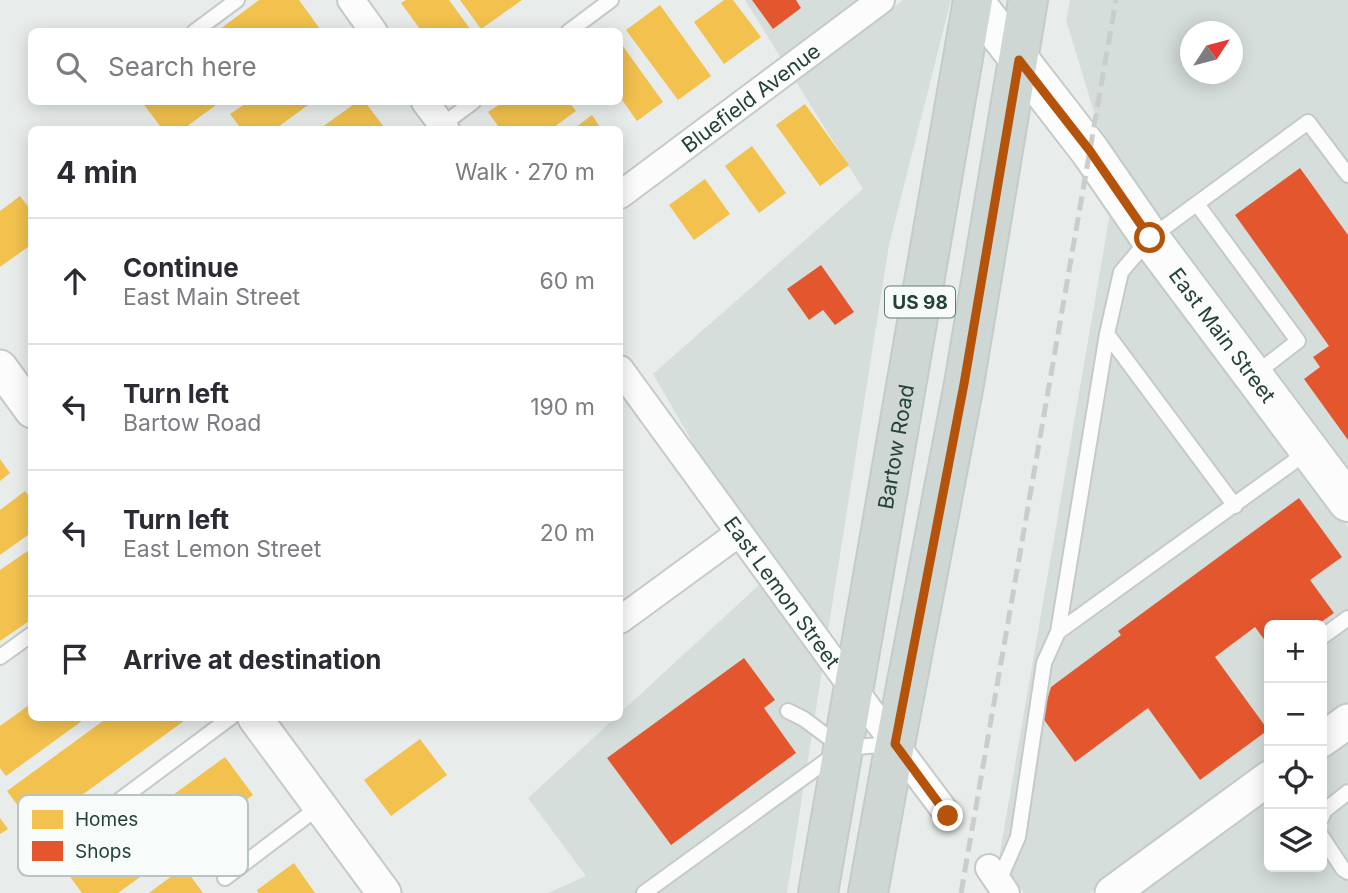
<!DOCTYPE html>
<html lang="en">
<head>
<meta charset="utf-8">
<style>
  body { margin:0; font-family:Inter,sans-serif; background:#f7f7f7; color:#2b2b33 }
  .controls { position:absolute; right:21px; bottom:21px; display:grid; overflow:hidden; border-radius:10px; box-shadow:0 4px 18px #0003 }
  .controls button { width:63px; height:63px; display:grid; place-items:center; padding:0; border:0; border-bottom:2px solid #e1e1e2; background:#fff; color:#2b2b33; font:35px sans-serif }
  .compass { position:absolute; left:1180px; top:21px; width:63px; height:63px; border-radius:50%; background:#fff; box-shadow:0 4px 18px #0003; rotate:54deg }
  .stop { position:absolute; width:21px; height:21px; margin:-16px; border:5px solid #b45309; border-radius:50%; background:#fff }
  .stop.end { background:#b45309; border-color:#fff; box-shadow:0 2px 7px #0008 }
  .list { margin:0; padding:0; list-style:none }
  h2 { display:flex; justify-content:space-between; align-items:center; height:91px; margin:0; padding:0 28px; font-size:30px }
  h2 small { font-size:23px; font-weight:400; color:#7c7c81 }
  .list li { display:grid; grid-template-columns:46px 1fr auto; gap:21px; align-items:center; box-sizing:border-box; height:126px; padding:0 28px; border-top:2px solid #e1e1e2 }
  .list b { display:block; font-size:26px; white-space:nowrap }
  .list p { margin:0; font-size:23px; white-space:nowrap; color:#7c7c81 }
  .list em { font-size:23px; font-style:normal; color:#7c7c81 }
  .icon { flex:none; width:38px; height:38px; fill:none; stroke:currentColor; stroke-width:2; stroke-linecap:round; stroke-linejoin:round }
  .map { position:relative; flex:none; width:1348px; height:893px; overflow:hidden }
  .search { position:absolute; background:#fff; box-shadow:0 4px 18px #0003; left:28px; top:28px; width:595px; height:77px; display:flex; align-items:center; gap:18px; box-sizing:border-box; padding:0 24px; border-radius:10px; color:#7c7c81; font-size:26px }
  .panel { position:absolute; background:#fff; box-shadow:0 4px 18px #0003; left:28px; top:126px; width:595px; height:595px; border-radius:10px }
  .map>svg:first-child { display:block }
  .built { fill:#d6dedb; fill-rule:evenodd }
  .homes { fill:#f2c14e }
  .shops { fill:#e4572e }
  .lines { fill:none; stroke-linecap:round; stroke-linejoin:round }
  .service-casing { stroke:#c5cac8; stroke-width:18 }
  .minor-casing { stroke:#c5cac8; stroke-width:30 }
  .tertiary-casing { stroke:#c5cac8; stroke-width:37 }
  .secondary-casing { stroke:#c3cbc8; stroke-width:42 }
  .primary-casing { stroke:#c3ccc9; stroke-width:42 }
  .service { stroke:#fcfcfc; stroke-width:14 }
  .minor { stroke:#fcfcfc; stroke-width:26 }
  .tertiary { stroke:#fcfcfc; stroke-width:33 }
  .secondary { stroke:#fcfcfc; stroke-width:38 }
  .primary { stroke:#cfd7d5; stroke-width:38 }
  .rail { stroke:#c9cdcc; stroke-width:5; stroke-dasharray:14 7; stroke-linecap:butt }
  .route { stroke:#b45309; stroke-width:9 }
  .labels { text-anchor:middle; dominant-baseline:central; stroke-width:7; stroke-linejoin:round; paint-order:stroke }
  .shield { fill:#f7fbf9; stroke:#637a73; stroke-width:2 }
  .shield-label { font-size:19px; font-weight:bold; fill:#24423a }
  .street-label { font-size:21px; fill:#24423a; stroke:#f7fbf9 }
  .key { fill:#f7fbf9; stroke:#b8c4c0; stroke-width:2 }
  .key-label { font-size:19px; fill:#24423a }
</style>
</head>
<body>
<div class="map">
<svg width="1348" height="893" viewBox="0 0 1348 893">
  <rect width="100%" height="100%" fill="#e8edeb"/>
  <!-- built -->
  <path class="built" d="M745,0H860L781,58Z
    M903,0H951L889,245L828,631L701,457L653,374L863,189L795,80Z
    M1070,0H1348V478L1104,145L1066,20ZM1190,32H1232V74H1190Z
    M1111,207L1348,527V704L1322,723V625H1269V761L1090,893H1024L999,858Z
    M759,585L822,671L787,893H548L586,876L528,798L615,718H620V713Z
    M1348,736V893H1134L1269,794V867H1322V755Z"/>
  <!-- homes -->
  <path class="homes" d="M259,0H299L320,29L317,32H216Z
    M406,0H449L471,30L468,32H422L401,3Z
    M460,0H522L481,29Z
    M724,0H733L761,37L724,64L694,22Z
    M660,5L711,76L678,100L626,30Z
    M620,42L663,102L637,121L620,97Z
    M142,102H220L182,130H163Z
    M248,102H312L274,130H242L230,114Z
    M357,102H365L384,127L380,130H318Z
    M503,102H569L576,111L550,130H501L488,112Z
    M805,104L849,165L820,186L776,125Z
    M592,115L602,130H572Z
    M752,146L786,193L759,213L725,166Z
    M705,179L730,214L694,240L669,205Z
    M20,196L32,212V244L0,267V211Z
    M0,459L10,473L0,481Z
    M25,491L32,500V532L0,555V510Z
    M32,548V619L0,641V570Z
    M32,703V718H86L6,776L0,768V726Z
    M107,718H188L60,811L92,854L225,757L253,795L118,893H82L7,791Z
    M420,739L447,775L391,816L364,780Z
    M0,818L8,829L0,834Z
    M294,863L315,893H258L257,890Z
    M184,867L203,893H149Z"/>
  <!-- shops -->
  <path class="shops" d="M752,0H796L801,8L773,29Z
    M1300,168L1348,235V440L1304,379L1320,367L1313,357L1329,346L1235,215Z
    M821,265L854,312L835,325L823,310L809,320L787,289Z
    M1299,498L1342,557L1310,580L1334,613L1317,625H1269V646L1255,627L1215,657L1268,730L1200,780L1148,708L1075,762L1042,717L1051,687L1121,635L1118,631Z
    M744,658L775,700L764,708L796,753L671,845L607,758Z"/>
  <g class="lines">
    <!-- service casing -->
    <g class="service-casing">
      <path id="service" d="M194,32L237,0
        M568,32L611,0
        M442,125L473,102
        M1197,204L1298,341L1254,375
        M1107,334L1235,506
        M1058,632L1310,450
        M1322,637L1348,618
        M0,657L32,634
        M788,711L804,719L840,746
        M1322,817L1324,811L1348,792
        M89,823L230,718
        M1322,837L1343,869L1348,872
        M225,878L320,806
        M998,883L1018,837L1044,663L1058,632L1107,334L1121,272L1150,238L1308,122L1348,175
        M644,893L844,748L893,744"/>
    </g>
    <!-- minor casing -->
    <g class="minor-casing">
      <g id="minor">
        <path d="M351,0L374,32"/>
        <path d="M425,102L446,130"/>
        <path id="s1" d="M620,195L881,0"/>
        <path id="s2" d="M620,369L832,660L948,815"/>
        <path d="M620,620L739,533"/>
        <path d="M989,868L1006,893"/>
      </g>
    </g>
    <!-- tertiary casing -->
    <g class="tertiary-casing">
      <path id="tertiary" d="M0,367L32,411
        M255,718L384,893
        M1322,740L1348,721
        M1112,893L1269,778"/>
    </g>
    <!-- secondary casing -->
    <g class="secondary-casing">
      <g id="secondary">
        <path id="s3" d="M973,0L1090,151L1150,238L1348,502"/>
      </g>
    </g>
    <!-- primary casing -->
    <g class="primary-casing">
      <g id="primary">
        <path id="s4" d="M818,893L973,0"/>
        <path d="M868,893L895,744L964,384L1028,0"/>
      </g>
    </g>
    <!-- service -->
    <use href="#service" class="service"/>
    <!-- minor -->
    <use href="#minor" class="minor"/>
    <!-- tertiary -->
    <use href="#tertiary" class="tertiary"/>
    <!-- secondary -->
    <use href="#secondary" class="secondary"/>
    <!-- primary -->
    <use href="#primary" class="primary"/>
    <!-- rail -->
    <path class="rail" d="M961,893L1116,0"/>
  </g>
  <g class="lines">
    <!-- route -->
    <path class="route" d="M948,816L895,744L964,384L1019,60L1090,151L1150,238"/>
  </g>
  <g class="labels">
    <!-- shield labels -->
    <rect class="shield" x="885" y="286.5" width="70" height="31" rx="5"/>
    <g class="shield-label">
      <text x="920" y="302">US 98</text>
    </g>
    <!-- street labels -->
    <g class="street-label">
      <text stroke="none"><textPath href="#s1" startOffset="163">Bluefield Avenue</textPath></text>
      <text stroke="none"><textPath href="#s3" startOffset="418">East Main Street</textPath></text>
      <text stroke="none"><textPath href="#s4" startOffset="453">Bartow Road</textPath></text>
      <text stroke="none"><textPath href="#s2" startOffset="276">East Lemon Street</textPath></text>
    </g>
  </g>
  <!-- legend -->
  <rect x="18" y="795" width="230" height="81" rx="10" class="key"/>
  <rect x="32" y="810" width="31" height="19" fill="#f2c14e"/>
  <rect x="32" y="841" width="31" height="20" fill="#e4572e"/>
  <g class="key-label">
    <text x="75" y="826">Homes</text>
    <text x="75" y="858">Shops</text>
  </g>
</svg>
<div class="controls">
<button>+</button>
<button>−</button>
<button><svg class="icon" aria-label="locate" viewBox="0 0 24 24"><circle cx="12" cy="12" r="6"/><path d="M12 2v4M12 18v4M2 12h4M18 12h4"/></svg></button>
<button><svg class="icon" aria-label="layers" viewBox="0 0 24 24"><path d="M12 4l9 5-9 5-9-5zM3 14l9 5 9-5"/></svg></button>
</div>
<svg class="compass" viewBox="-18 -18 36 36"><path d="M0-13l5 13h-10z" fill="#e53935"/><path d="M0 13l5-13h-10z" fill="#7c7c81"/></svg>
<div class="stop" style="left:1150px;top:238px"></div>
<div class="stop end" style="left:948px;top:816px"></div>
<div class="search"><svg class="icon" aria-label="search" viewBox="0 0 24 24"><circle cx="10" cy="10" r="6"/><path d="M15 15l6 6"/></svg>Search here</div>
<section class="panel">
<h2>4 min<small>Walk · 270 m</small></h2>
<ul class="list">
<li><svg class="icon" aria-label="ahead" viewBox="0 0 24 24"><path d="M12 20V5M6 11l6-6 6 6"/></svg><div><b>Continue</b><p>East Main Street</p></div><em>60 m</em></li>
<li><svg class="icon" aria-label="left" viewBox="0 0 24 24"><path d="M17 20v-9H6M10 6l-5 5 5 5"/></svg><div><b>Turn left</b><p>Bartow Road</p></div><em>190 m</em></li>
<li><svg class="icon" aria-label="left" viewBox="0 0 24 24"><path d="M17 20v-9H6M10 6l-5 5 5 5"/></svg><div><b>Turn left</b><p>East Lemon Street</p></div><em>20 m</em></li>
<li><svg class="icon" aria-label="arrive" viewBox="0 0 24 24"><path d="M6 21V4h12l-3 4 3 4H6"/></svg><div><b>Arrive at destination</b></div></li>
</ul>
</section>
</div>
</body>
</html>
